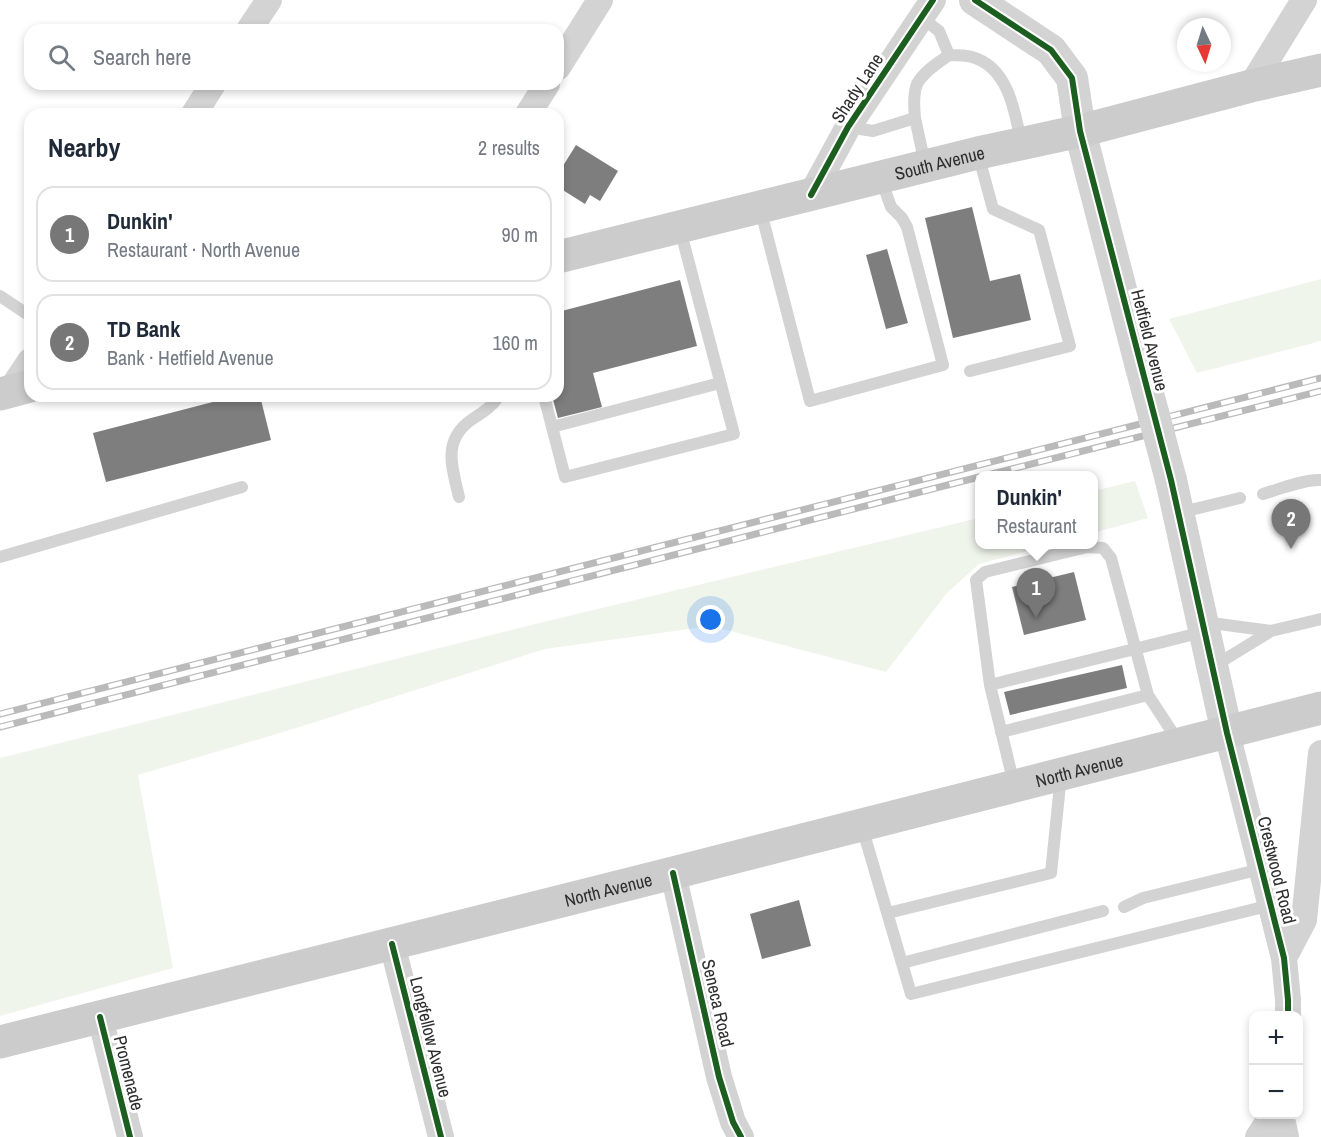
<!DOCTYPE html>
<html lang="en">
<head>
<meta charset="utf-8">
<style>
  body { margin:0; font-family:"Archivo Narrow",sans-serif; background:#f6f6f7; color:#1f2937 }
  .controls { position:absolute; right:18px; bottom:18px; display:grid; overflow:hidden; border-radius:12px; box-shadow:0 3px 9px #0003 }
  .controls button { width:54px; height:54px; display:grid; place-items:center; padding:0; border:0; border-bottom:2px solid #e0e1e3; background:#fff; color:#1f2937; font:30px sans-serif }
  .compass { position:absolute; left:1177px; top:18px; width:54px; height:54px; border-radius:50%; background:#fff; box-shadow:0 3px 9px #0003; rotate:176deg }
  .you { position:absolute; left:711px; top:620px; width:21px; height:21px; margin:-15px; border:4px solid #fff; border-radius:50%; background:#1a73e8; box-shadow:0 0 0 9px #1a73e833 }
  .badge { display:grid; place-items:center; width:39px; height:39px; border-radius:50%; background:#777; color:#fff; font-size:20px; font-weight:700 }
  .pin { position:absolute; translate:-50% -50px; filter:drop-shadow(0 2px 3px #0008) }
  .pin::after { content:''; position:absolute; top:32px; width:21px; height:18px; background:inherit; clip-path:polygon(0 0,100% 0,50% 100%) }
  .popup { position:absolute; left:975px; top:471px; width:123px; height:78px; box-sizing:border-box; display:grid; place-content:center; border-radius:12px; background:#fff; filter:drop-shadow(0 2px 4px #0005); font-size:20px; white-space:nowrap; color:#747a83 }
  .popup b { font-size:22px; color:#1f2937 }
  .popup::after { content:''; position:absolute; left:50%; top:100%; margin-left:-12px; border:12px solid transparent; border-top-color:#fff }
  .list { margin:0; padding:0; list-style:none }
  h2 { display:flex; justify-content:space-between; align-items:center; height:78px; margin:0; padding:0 24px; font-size:26px }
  h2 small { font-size:20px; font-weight:400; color:#747a83 }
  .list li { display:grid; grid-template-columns:39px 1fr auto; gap:18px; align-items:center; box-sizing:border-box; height:96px; margin:0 12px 12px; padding:0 12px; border:2px solid #e0e1e3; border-radius:18px }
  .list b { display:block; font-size:22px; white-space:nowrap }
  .list p { margin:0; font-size:20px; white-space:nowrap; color:#747a83 }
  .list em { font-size:20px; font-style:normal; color:#747a83 }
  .icon { flex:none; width:33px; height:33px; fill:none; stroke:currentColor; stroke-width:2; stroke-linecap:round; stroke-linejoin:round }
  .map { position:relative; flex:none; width:1321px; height:1137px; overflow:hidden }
  .search { position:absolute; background:#fff; box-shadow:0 3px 9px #0003; left:24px; top:24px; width:540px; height:66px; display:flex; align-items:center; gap:15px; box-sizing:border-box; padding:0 21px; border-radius:18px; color:#747a83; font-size:22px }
  .panel { position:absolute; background:#fff; box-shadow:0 3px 9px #0003; left:24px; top:108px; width:540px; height:294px; border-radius:18px }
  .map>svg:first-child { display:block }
  .green { fill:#f0f5ec }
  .building { fill:#7e7e7e }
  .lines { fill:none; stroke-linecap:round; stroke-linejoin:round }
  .service { stroke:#d3d3d3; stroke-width:12 }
  .minor { stroke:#d3d3d3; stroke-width:26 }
  .tertiary { stroke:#d3d3d3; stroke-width:32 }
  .secondary { stroke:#ccc; stroke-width:33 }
  .rail-casing { stroke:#bababa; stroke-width:7 }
  .rail { stroke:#fff; stroke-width:4.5; stroke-dasharray:14; stroke-linecap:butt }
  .tertiary-bridge { stroke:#d3d3d3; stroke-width:32 }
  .cycleway-casing { stroke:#fff; stroke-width:10 }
  .cycleway { stroke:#1b5e20; stroke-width:6 }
  .labels { text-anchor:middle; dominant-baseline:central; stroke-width:6; stroke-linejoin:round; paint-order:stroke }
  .street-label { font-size:18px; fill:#2e2e2e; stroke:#fff }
</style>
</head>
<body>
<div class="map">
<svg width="1321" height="1137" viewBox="0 0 1321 1137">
  <rect width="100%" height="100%" fill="#fff"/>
  <!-- green -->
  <path class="green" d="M1321,279V341L1197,373L1169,319Z
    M1135,481L1148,518L1093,533V491Z
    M979,518V544L1051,545L979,564L947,593L886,672L711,626L545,649L290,730L138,775L173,968L0,1016V758L539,623Z"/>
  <!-- building -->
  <path class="building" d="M576,145L618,171L600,201L590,195L585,204L558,187V174Z
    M972,207L990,281L1020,274L1031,320L953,338L925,218Z
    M887,249L908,323L886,329L866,255Z
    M680,280L697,346L593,373L602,407L558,418L552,396H558V312Z
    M236,396H260L271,440L106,482L93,433Z
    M1074,572L1086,620L1024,635L1012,587Z
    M1122,665L1127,688L1010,715L1004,692Z
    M799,900L811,946L762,959L750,914Z"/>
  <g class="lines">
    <!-- service -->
    <path class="service" d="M922,18L939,31L949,55
      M915,118L925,164
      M848,127L873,131L915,118C914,108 913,94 917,84C923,72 939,62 949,55C956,55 965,55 972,57C1008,67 1015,111 1021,142
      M760,208L810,401L943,365L907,227L902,218L891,207L881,179
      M0,296L30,316
      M970,371L1070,346L1039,230L993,209L978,154
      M544,396L565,477L734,434L680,229
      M552,427L720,383
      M1263,494C1280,489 1304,479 1321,480
      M459,497C452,467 442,441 471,420C482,413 492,407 499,396
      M1178,513L1240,498
      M0,557L242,487
      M1204,622L1271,631
      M1214,666L1271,631L1321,619
      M990,685L976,580L985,572L1087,547L1103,548L1111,558L1148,695L1178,741
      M1001,732L1148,695
      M1014,784L990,685L1203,632
      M862,827L911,994L1271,905
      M1124,907L1143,898L1261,869
      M888,913L1051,873L1061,775
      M902,963L1103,911"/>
    <!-- minor -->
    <path class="minor" d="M249,30L269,0
      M558,67L600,0
      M1251,86L1304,0
      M194,114L213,84
      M528,114L547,84
      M811,195L848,127L933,0
      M10,391L30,361
      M1227,733L1284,958L1288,1000V1016
      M673,873L719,1077L733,1122L741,1137
      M392,944L441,1137
      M1284,958L1304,920L1321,753
      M100,1017L130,1137
      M1281,1114L1286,1137
      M1258,1137L1273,1114"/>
    <!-- tertiary -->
    <path class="tertiary" d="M975,0L1051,50L1072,78L1080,131L1141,367
      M1171,480L1227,733"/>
    <!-- secondary -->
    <g class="secondary">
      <path id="s1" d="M558,257L978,153L1080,131L1251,86L1321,70"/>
      <path d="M0,394L30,386"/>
      <path id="s2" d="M0,1042L673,873L1321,708"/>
    </g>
    <!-- rail casing -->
    <g class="rail-casing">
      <path id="rail" d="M984,476L1321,391
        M0,714L1321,378
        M0,727L979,477"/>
    </g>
    <!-- rail -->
    <use href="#rail" class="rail"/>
    <!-- tertiary-bridge -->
    <path class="tertiary-bridge" d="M1141,367L1171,480"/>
    <!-- cycleway casing -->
    <g class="cycleway-casing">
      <path id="cycleway" d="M975,0L1051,50L1072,78L1080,131L1171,480L1227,733L1284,958L1288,1000V1016
        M811,195L848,127L933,0
        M673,873L719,1077L733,1122L741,1137
        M392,944L441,1137
        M100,1017L130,1137"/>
    </g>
    <!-- cycleway -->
    <use href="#cycleway" class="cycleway"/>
  </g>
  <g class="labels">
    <!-- street labels -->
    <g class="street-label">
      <text transform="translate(857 88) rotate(-57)">Shady Lane</text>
      <text stroke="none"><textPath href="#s1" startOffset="393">South Avenue</textPath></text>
      <text transform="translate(1150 340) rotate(76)">Hetfield Avenue</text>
      <text stroke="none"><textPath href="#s2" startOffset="1113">North Avenue</textPath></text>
      <text transform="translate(1277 870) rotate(76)">Crestwood Road</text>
      <text stroke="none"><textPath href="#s2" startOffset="627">North Avenue</textPath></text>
      <text transform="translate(718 1003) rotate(77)">Seneca Road</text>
      <text transform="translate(431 1037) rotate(76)">Longfellow Avenue</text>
      <text transform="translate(129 1073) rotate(76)">Promenade</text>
    </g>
  </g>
</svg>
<div class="controls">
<button>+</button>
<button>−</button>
</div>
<svg class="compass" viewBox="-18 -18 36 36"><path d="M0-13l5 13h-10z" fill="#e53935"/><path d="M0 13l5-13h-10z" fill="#747a83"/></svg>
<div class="you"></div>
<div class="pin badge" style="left:1036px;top:618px">1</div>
<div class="popup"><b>Dunkin'</b>Restaurant</div>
<div class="pin badge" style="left:1291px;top:549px">2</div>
<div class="search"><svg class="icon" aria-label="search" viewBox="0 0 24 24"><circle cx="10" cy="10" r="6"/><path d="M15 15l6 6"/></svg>Search here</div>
<section class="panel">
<h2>Nearby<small>2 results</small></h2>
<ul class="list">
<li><span class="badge">1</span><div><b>Dunkin'</b><p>Restaurant · North Avenue</p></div><em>90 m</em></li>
<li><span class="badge">2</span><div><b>TD Bank</b><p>Bank · Hetfield Avenue</p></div><em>160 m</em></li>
</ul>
</section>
</div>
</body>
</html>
